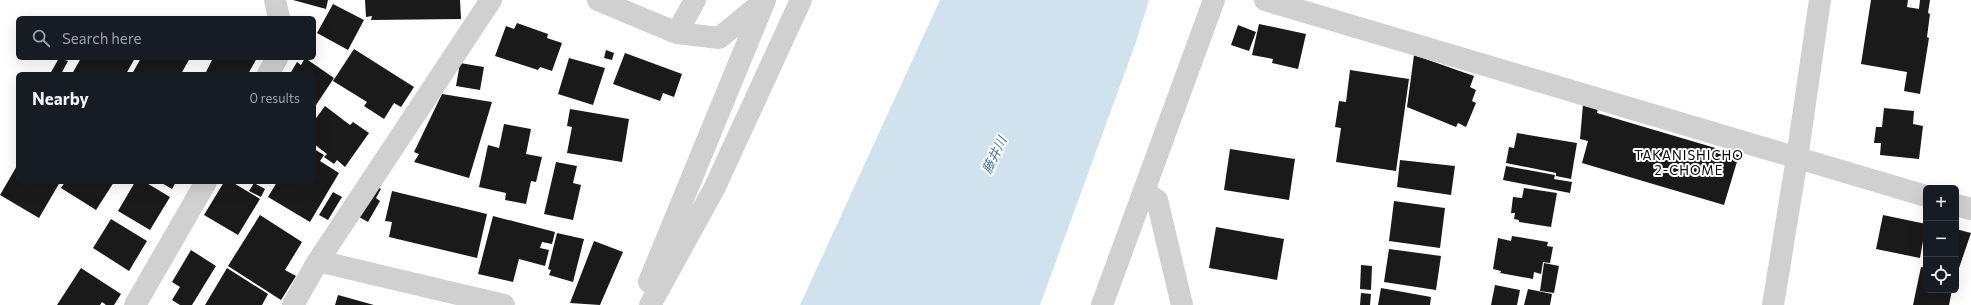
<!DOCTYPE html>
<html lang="en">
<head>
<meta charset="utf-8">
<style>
  body { margin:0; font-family:Commissioner,"Noto Sans JP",sans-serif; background:#242831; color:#f1f3f6 }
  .controls { position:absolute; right:12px; bottom:12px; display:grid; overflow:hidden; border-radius:6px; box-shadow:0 4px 16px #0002 }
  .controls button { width:36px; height:36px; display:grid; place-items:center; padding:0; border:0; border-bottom:1px solid #363941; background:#171b24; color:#f1f3f6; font:20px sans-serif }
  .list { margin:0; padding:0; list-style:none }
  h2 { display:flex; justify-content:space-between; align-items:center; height:52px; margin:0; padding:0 16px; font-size:17px }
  h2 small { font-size:13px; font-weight:400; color:#9ea1a6 }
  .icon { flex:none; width:22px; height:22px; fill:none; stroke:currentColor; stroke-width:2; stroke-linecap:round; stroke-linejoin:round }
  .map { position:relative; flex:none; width:1971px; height:305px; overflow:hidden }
  .search { position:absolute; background:#171b24; box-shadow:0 4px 16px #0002; left:16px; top:16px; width:300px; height:44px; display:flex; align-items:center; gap:10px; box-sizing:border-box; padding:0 14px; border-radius:6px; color:#9ea1a6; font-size:15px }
  .panel { position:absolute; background:#171b24; box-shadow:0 4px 16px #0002; left:16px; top:72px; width:300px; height:112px; border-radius:6px }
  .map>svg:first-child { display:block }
  .water { fill:#cfe2ee }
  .building { fill:#1a1a1a }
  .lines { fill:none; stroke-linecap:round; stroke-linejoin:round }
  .minor { stroke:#d0d0d0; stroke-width:22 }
  .labels { text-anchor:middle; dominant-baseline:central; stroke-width:4; stroke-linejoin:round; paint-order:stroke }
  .water-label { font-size:13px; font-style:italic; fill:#3f7597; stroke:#fff }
  .neighbourhood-label { font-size:13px; letter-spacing:1px; fill:#000; stroke:#fff }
</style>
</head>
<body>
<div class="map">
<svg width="1971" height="305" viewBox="0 0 1971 305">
  <rect width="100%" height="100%" fill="#fff"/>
  <!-- water -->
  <path class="water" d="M940,0H1149L1136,42L1040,305H800Z"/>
  <!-- building -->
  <path class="building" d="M293,0H328L326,9Z
    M365,0H460L461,19L371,20L372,16L366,17Z
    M1871,0H1908L1907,7L1919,9L1920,0H1930L1928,13L1930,14L1927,37L1929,38L1920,94L1904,91L1907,72L1861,64Z
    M333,4L364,20L348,50L317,33Z
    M517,23L548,34L547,38L562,43L552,71L540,67L538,70L495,56L506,26L514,29Z
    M1259,24L1306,34L1298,69L1272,63L1273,59L1252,55Z
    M1238,25L1256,32L1249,51L1231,45Z
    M354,49L414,87L401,107L394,103L384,119L364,106L367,102L333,81Z
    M606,50L614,53L612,60L604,58Z
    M625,53L682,74L674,97L663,93L660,101L613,84Z
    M1414,55L1474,76L1470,87L1476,90L1472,101L1476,103L1466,127L1458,123L1456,127L1407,107Z
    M59,58L68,61L61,74H50Z
    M81,58H135L126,74H72Z
    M141,58H190L181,74H132Z
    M213,58H257L248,74H205Z
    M305,58L334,78L314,108V74H290L297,62L301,65Z
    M569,58L605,68L593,105L558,94Z
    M460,63L484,67L480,90L456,86Z
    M1350,70L1409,79L1396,171L1336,162L1341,128L1335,127L1339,101L1346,102Z
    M442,94L492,102L469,178L414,162L419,154L414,152Z
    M1583,104L1598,108L1597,113L1739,155L1724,205L1582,163L1588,141L1580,139Z
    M325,106L350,125L353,122L369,133L345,167L337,160L334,164L324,157L327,154L314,144V121Z
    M1884,108L1914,111L1913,124L1923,126L1919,159L1880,155L1881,143H1874L1876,127H1882Z
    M570,109L629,119L622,162L567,153L572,127L567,126Z
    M504,124L531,129L526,154L542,157L536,182L531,181L526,204L505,200L506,193L479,187L488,145L499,148Z
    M1517,133L1577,143L1571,179L1556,176V173L1506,163L1509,147L1514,148Z
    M314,149L324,155L320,161L339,173L310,222L268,197L277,182H314Z
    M1230,149L1295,159L1289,200L1224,190Z
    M1400,160L1455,166L1451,195L1397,187Z
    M556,162L577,166L573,183L581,185L573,220L544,214Z
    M18,164V182H60L39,218L0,195Z
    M1506,166L1555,175L1554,179L1572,182L1570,193L1503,180Z
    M65,182H114L96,210L61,188Z
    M135,182H145L170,197L150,230L118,211Z
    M160,182H176L172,189Z
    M224,182H232L260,199L238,235L204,215Z
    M254,183L265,189L261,197L249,191Z
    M376,186L381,189L376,198L380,201L368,222L359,217Z
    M1524,188L1557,193L1551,227L1519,222V220L1514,219L1515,213H1511L1513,197L1522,198Z
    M392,191L487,214L477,258L389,237L392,222L385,221Z
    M333,192L342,197L328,220L319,215Z
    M1394,201L1445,208L1440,248L1389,241Z
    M260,215L302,242L285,270L296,276L281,300L228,266Z
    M1883,215L1926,224L1920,258L1876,249Z
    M493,216L555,232L552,244L542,242L540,248L549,250L545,266L519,259L513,282L478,274Z
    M111,219L147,241L129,271L93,248Z
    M1216,227L1284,239L1277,280L1209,268Z
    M1956,229L1971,233L1958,271H1956Z
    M557,233L584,239L573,282L549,275L551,270L548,269Z
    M1512,236L1548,242L1547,246L1553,247L1550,263L1543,262L1541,274L1534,272L1533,279L1500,273L1501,271L1493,269L1498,238L1511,241Z
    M594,241L623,252L600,305L570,303Z
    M1389,249L1441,256L1436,290L1384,282Z
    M191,250L216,266L192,305H180L172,300L180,287L172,282Z
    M1544,263L1559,266L1554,293L1540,291Z
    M1361,265L1372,266L1371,290L1360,289Z
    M1921,267L1926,268V290H1952L1949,305H1913Z
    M81,268L121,294L114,305H106L102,302L100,305H57Z
    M227,268L268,294L262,305H205Z
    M1495,285L1520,290L1517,305H1491Z
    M1381,288L1431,297L1430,305H1378Z
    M1528,289L1552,294L1550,305H1524Z
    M1361,293L1371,294L1370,305H1360Z
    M338,295L374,305H335Z"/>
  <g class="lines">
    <!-- minor -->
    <path class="minor" d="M275,0L279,18
      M598,0L677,33L719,38L763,2
      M1265,0L1926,196
      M677,33L695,0
      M268,74L277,58
      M1144,192L1157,200L1182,305
      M1956,205L1971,209
      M318,261L504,305
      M649,282L765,0
      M135,305L206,182
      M293,305L318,261L491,0
      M650,305L714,189L801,0
      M1102,305L1214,0
      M1773,305L1797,158L1820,0"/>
  </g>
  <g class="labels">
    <!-- water labels -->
    <g class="water-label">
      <text transform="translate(994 155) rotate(-64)">藤井川</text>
    </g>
    <!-- neighbourhood labels -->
    <g class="neighbourhood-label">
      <text x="1689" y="155">TAKANISHICHO<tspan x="1689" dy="15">2-CHOME</tspan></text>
    </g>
  </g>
</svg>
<div class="controls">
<button>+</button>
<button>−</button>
<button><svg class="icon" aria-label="locate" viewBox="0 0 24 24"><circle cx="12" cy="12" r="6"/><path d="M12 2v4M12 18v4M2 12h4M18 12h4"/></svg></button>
</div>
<div class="search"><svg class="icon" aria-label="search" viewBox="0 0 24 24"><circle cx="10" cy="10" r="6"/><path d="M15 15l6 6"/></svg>Search here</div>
<section class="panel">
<h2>Nearby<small>0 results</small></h2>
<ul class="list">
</ul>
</section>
</div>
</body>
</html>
